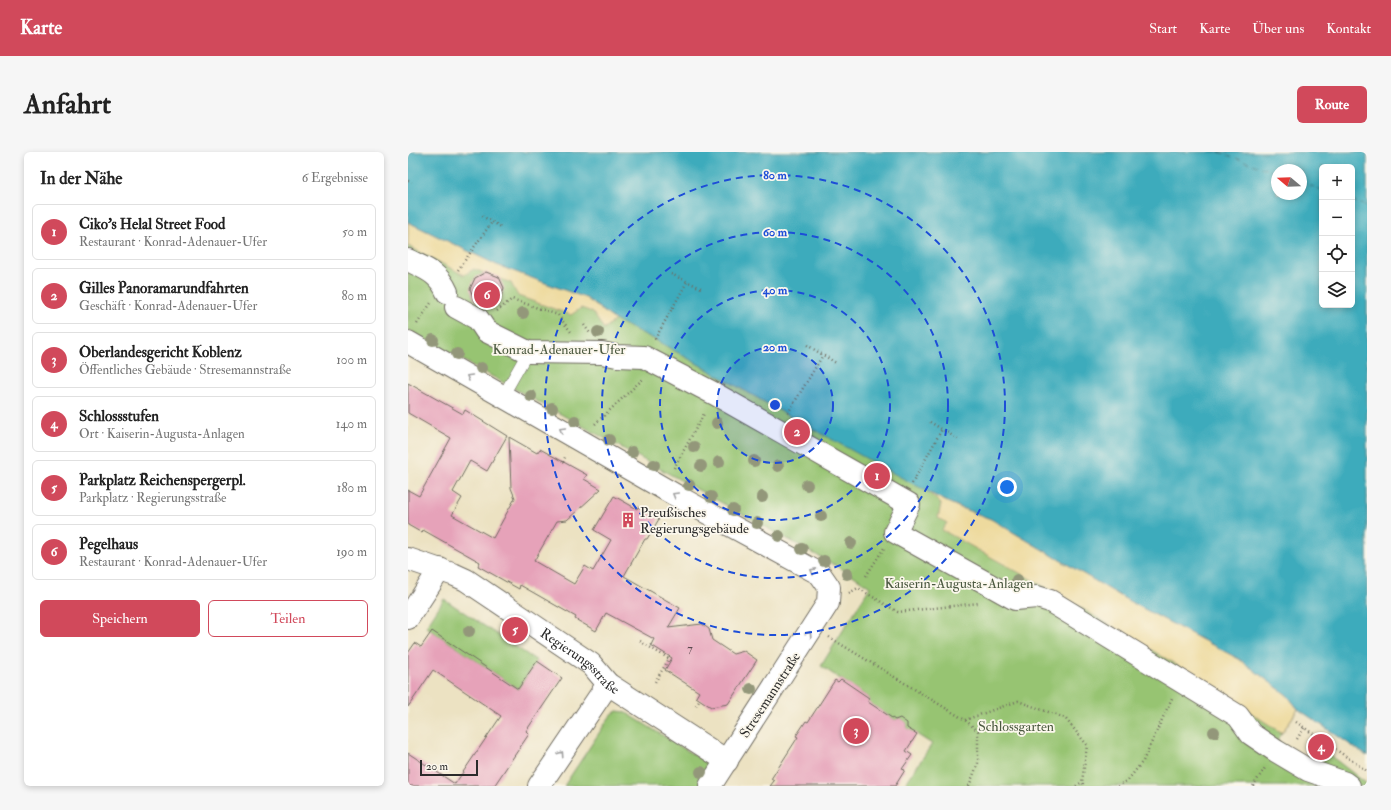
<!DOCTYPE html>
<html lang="de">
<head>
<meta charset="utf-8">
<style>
  body { margin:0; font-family:"IM FELL Double Pica",serif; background:#f6f6f6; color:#222 }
  .controls { position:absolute; right:12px; top:12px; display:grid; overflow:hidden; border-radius:6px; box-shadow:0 2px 6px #0003 }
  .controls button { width:36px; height:36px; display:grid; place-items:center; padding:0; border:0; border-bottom:1px solid #e0e0e0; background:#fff; color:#222; font:20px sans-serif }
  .compass { position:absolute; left:863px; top:12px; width:36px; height:36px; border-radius:50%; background:#fff; box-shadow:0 2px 6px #0003; rotate:289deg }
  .scale { position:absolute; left:12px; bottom:10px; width:58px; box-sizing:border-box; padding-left:4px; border:2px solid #2b2b2b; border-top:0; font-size:11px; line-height:14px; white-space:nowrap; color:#2b2b2b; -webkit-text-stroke:3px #fbf7ec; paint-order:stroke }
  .you { position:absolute; left:599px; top:335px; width:14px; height:14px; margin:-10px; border:3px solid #fff; border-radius:50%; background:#1a73e8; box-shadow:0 0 0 6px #1a73e833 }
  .badge { display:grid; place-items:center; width:26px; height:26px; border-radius:50%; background:#d1495b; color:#fff; font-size:13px; font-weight:700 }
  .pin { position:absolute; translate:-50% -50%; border:2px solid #fff; box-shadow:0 1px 4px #0006 }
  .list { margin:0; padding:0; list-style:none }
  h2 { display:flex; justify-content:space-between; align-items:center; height:52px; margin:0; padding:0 16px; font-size:17px }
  h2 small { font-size:13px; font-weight:400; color:#767676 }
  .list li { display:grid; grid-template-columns:26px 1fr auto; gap:12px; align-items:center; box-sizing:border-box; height:56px; margin:0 8px 8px; padding:0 8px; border:1px solid #e0e0e0; border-radius:6px }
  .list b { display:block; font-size:15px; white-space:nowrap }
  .list p { margin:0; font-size:13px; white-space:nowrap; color:#767676 }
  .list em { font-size:13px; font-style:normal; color:#767676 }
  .actions { display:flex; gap:8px; padding:12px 16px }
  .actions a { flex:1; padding:9px 0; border:1px solid #d1495b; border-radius:6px; text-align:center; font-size:14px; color:#d1495b }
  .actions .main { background:#d1495b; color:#fff }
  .icon { flex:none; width:22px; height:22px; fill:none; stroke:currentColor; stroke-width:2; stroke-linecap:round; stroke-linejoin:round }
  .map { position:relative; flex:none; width:959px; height:634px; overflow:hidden; border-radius:6px }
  header { display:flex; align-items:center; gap:24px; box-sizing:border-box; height:56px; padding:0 20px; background:#d1495b; color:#fff }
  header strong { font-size:19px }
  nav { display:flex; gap:22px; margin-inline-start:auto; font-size:14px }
  .intro { display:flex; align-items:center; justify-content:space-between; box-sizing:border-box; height:96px; padding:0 24px }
  h1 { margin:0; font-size:28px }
  .button { padding:10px 18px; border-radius:6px; background:#d1495b; color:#fff; font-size:14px; font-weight:700 }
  main { display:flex; gap:24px; padding:0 24px }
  aside { flex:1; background:#fff; border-radius:6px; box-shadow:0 2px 6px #0003 }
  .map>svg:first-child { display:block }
  .green { fill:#97c472; stroke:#61784e }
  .sand { fill:#eeda9e; stroke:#8c8264 }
  .water { fill:#3dabbc; stroke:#346b74; fill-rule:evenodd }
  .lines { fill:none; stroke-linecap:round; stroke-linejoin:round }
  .ferry { stroke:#325e65; stroke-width:1; stroke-dasharray:5 4; stroke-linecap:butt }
  .building { fill:#e6a2b9 }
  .lane-casing { stroke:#6f6b60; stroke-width:12 }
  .street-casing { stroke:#6f6b60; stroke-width:24 }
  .path { stroke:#6f6b60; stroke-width:2.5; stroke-dasharray:1 3; stroke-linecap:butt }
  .lane { stroke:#fff; stroke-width:11 }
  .street { stroke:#fff; stroke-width:22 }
  .tree { fill:#93977a }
  .oneway { stroke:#a0a0a0 }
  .ring { fill:none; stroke:#1d4ed8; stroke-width:2; stroke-dasharray:7 5 }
  .labels { text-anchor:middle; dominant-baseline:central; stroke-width:3.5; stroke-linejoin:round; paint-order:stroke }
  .number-label { font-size:12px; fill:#5a494e }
  .park-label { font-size:14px; fill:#4b5940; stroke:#fbf7ec }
  .poi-label { font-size:14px; fill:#2b2b2b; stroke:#fbf7ec; text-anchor:start }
  .street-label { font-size:14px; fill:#2b2b2b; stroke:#fbf7ec }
  .centre { fill:#1d4ed8; stroke:#fbf7ec; stroke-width:2 }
  .ring-label { font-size:12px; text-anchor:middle; font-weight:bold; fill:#1d4ed8; stroke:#fbf7ec; stroke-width:3.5; stroke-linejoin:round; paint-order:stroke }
</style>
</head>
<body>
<header>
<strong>Karte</strong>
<nav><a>Start</a><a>Karte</a><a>Über uns</a><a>Kontakt</a></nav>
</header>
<div class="intro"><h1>Anfahrt</h1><a class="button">Route</a></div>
<main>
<aside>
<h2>In der Nähe<small>6 Ergebnisse</small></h2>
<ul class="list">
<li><span class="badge">1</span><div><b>Ciko's Helal Street Food</b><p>Restaurant · Konrad-Adenauer-Ufer</p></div><em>50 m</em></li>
<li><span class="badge">2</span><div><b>Gilles Panoramarundfahrten</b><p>Geschäft · Konrad-Adenauer-Ufer</p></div><em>80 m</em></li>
<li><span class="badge">3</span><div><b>Oberlandesgericht Koblenz</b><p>Öffentliches Gebäude · Stresemannstraße</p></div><em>100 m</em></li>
<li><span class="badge">4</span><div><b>Schlossstufen</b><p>Ort · Kaiserin-Augusta-Anlagen</p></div><em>140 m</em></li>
<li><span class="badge">5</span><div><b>Parkplatz Reichenspergerpl.</b><p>Parkplatz · Regierungsstraße</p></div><em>180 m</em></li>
<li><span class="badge">6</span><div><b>Pegelhaus</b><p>Restaurant · Konrad-Adenauer-Ufer</p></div><em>190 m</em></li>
</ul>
<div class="actions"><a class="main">Speichern</a><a>Teilen</a></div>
</aside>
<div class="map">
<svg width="959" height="634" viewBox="0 0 959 634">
  <rect width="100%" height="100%" fill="#fbf7ec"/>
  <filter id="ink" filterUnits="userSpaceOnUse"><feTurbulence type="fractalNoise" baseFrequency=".025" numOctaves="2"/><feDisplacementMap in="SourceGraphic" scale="8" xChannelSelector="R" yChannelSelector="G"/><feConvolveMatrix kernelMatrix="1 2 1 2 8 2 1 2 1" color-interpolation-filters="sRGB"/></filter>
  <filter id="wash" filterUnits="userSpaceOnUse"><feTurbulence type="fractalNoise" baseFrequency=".012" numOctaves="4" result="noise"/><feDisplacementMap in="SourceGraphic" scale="16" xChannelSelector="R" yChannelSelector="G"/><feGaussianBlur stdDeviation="0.9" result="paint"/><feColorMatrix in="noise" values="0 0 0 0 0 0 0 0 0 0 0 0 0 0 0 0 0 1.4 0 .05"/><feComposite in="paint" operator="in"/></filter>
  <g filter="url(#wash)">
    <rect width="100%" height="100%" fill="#ece2c2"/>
    <!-- green -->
    <path class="green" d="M0,70L89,113L178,146L207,168L246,187L376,261L831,507L890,557L869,588L905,613L915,598L959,632V634H496L524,592L499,576V571L492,566L487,568L461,551V546L413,514L462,435L443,422L0,178Z
      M36,447L129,509L110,537L18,475Z
      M209,559L217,560L307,616L295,634H156L203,563Z"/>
    <!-- sand -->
    <path class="sand" d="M0,70L89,113L178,146L207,168L196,177L184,160L173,156L163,163L110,144L103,131L66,117L56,123L0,94Z
      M520,340L550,355L583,367L721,449L831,507L879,543L890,557L874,581L772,515L655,445L534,378L539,371L530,366L533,352Z"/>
    <!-- water -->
    <path class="water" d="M0,0H959V604L890,557L879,543L831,507L721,449L583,367L539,350L481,319L376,261L246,187L207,168L178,146L89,113L0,70ZM914,15H944V153H914ZM869,18H893V42H869Z"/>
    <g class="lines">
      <!-- ferry -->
      <path class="ferry" d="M811,0L869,21
        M893,30L914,38
        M944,49L959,54"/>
    </g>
    <g id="blocks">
      <!-- building -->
      <path class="building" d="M78,120L91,125L96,136L91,149L79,154L67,149L62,137L67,126Z
        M0,231L55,262L57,258L99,284L79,319L62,309L45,340L54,346L44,363L85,386L107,346L103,336L101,285L129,301L132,297L179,323L176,327L193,337L159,368L149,369L126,409L166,432L177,414L185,419L203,388L186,378L206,344L229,357L230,355L251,367L239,387H237L216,424L272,456L260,476L294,472L301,477L304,488L325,502L336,499L349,508L320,552L303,555L288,545L291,540L257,518L264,506L243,493L246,487L198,461L188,479L167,467L168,465L112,433L111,437L70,414L72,410L15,378L14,381L0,373V338L11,344L43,286L0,261Z
        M24,479L110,537L129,509L154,526L118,579L121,582L86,634H0V601L47,632L93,564L25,518L0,555V501L7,491L13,495Z
        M433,527L461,546L460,550L487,568L492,566L499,571V576L509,582L498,599L504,603L494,617L497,618L487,634H362L366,629L363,627L390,585L388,584L398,569L400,570L427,528L430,530Z"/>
    </g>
  </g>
  <g filter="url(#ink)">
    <use href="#blocks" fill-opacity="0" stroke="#6f6b60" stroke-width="1"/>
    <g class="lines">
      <!-- lane casing -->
      <g class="lane-casing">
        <path id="lane" d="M95,244L120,200"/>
      </g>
      <!-- street casing -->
      <g class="street-casing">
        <g id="street">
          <path d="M0,108C18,117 31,121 39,140"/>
          <path d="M48,155L70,167L78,179L120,200L194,201L209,204L236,205L307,242L501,352L487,380L607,447L629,445L642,449L830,564L843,582L868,599L900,618L937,631L941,634"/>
          <path d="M0,190L274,347L412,422L421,435L420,451L302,634"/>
          <path id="s1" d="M0,407L47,423L58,428L183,512L200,532L319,609"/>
          <path d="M0,466L32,417"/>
          <path d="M131,634L200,532"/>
        </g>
      </g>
      <!-- path -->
      <path class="path" d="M0,29L4,30
        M74,64L93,75
        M50,118L84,70
        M263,122L293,136
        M89,159L104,147L150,163L163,180
        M9,172L23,151
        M176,173L182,181
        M247,187L279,130
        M399,193L428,211
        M380,261L415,203
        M522,270L550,287
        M187,272L235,227
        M155,310L158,303
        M266,316L297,260
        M504,332L534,277
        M458,424L476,396
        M441,441L450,436L490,460L571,451
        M421,485L557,568L570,579V611L561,634
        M232,489L261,507L247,530
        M288,554L292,548
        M557,568L610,549L657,566L679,593L674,630L676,634
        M888,570L959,619
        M889,587L896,576
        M668,634L674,630
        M710,634L720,628L735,609L764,546
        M845,634L857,616"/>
      <!-- lane -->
      <use href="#lane" class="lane"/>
      <!-- street -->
      <use href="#street" class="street"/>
    </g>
    <!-- trees -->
    <g class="tree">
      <circle cx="115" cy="161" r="6"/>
      <circle cx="190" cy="180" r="6"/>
      <circle cx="25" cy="188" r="6"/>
      <circle cx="49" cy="202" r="6"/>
      <circle cx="73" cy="216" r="6"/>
      <circle cx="123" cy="244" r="6"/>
      <circle cx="144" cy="256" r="6"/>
      <circle cx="167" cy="269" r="6"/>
      <circle cx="309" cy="271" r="6"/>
      <circle cx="201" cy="288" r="6"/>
      <circle cx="286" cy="295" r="6"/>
      <circle cx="224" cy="300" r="6"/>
      <circle cx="346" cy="309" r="6"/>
      <circle cx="311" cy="310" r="6"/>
      <circle cx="246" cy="313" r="6"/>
      <circle cx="293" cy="314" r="6"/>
      <circle cx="370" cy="314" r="6"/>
      <circle cx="281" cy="333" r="6"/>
      <circle cx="399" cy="333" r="6"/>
      <circle cx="303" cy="345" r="6"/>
      <circle cx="354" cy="345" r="6"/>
      <circle cx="325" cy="358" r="6"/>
      <circle cx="413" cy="364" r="6"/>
      <circle cx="349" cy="371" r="6"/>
      <circle cx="371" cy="384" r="6"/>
      <circle cx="443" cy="391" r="6"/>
      <circle cx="394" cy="397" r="6"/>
      <circle cx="416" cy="409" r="6"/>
      <circle cx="439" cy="422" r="6"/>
      <circle cx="609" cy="428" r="6"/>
      <circle cx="61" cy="479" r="6"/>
      <circle cx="343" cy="537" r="6"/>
      <circle cx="806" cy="580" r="6"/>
      <circle cx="293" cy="620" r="6"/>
    </g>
    <!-- one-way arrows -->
    <defs><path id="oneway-chevron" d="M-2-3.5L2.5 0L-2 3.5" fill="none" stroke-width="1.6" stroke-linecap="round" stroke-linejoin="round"/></defs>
    <g class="oneway">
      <use href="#oneway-chevron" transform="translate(61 225) rotate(-150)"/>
      <use href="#oneway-chevron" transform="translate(154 278) rotate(-150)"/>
      <use href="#oneway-chevron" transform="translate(267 343) rotate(-150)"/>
      <use href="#oneway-chevron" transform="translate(405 419) rotate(-151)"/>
      <use href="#oneway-chevron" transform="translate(401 482) rotate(-57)"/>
      <use href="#oneway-chevron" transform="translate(153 602) rotate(-56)"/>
    </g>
  </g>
  <!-- distance rings -->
  <circle cx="367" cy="253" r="58" fill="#1d4ed8" fill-opacity=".12"/>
  <g class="ring">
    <circle cx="367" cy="253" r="58"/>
    <circle cx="367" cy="253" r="115"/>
    <circle cx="367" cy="253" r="173"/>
    <circle cx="367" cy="253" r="230"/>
  </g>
  <!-- icons -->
  <defs>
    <g id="building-bare" transform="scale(1.2)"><path d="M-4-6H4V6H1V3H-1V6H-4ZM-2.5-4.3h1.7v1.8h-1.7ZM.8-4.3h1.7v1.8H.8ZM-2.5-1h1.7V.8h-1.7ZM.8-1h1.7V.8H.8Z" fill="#d1495b" stroke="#fbf7ec" stroke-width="2.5" paint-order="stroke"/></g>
  </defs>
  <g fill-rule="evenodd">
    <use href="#building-bare" x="220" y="368"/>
  </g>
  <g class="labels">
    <!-- number labels -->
    <g class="number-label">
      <text x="282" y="496">7</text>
    </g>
    <!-- park labels -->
    <g class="park-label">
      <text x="151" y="197">Konrad-Adenauer-Ufer</text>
      <text x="551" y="431">Kaiserin-Augusta-Anlagen</text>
      <text x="608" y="574">Schlossgarten</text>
    </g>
    <!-- poi labels -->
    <g class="poi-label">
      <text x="232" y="360">Preußisches<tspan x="232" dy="16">Regierungsgebäude</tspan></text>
    </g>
    <!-- street labels -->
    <g class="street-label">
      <text stroke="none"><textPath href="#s1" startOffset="202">Regierungsstraße</textPath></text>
      <text transform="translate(362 543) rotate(-57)">Stresemannstraße</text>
    </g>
  </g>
  <circle cx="367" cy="253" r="6" class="centre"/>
  <g class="ring-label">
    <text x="367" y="27">80 m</text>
    <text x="367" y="84">60 m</text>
    <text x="367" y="142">40 m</text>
    <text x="367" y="199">20 m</text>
  </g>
</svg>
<div class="controls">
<button>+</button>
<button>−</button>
<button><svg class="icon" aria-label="locate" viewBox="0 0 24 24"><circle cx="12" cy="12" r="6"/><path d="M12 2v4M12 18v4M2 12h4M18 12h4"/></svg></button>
<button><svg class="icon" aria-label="layers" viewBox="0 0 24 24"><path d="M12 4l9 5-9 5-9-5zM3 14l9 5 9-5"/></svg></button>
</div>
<svg class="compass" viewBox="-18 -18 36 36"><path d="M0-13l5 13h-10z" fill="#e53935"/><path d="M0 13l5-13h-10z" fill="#767676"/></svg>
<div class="scale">20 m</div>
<div class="you"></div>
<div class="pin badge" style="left:469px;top:324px">1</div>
<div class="pin badge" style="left:389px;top:280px">2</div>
<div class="pin badge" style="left:448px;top:579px">3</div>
<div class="pin badge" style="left:913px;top:595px">4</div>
<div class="pin badge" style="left:107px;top:478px">5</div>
<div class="pin badge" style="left:79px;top:143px">6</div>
</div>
</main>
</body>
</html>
